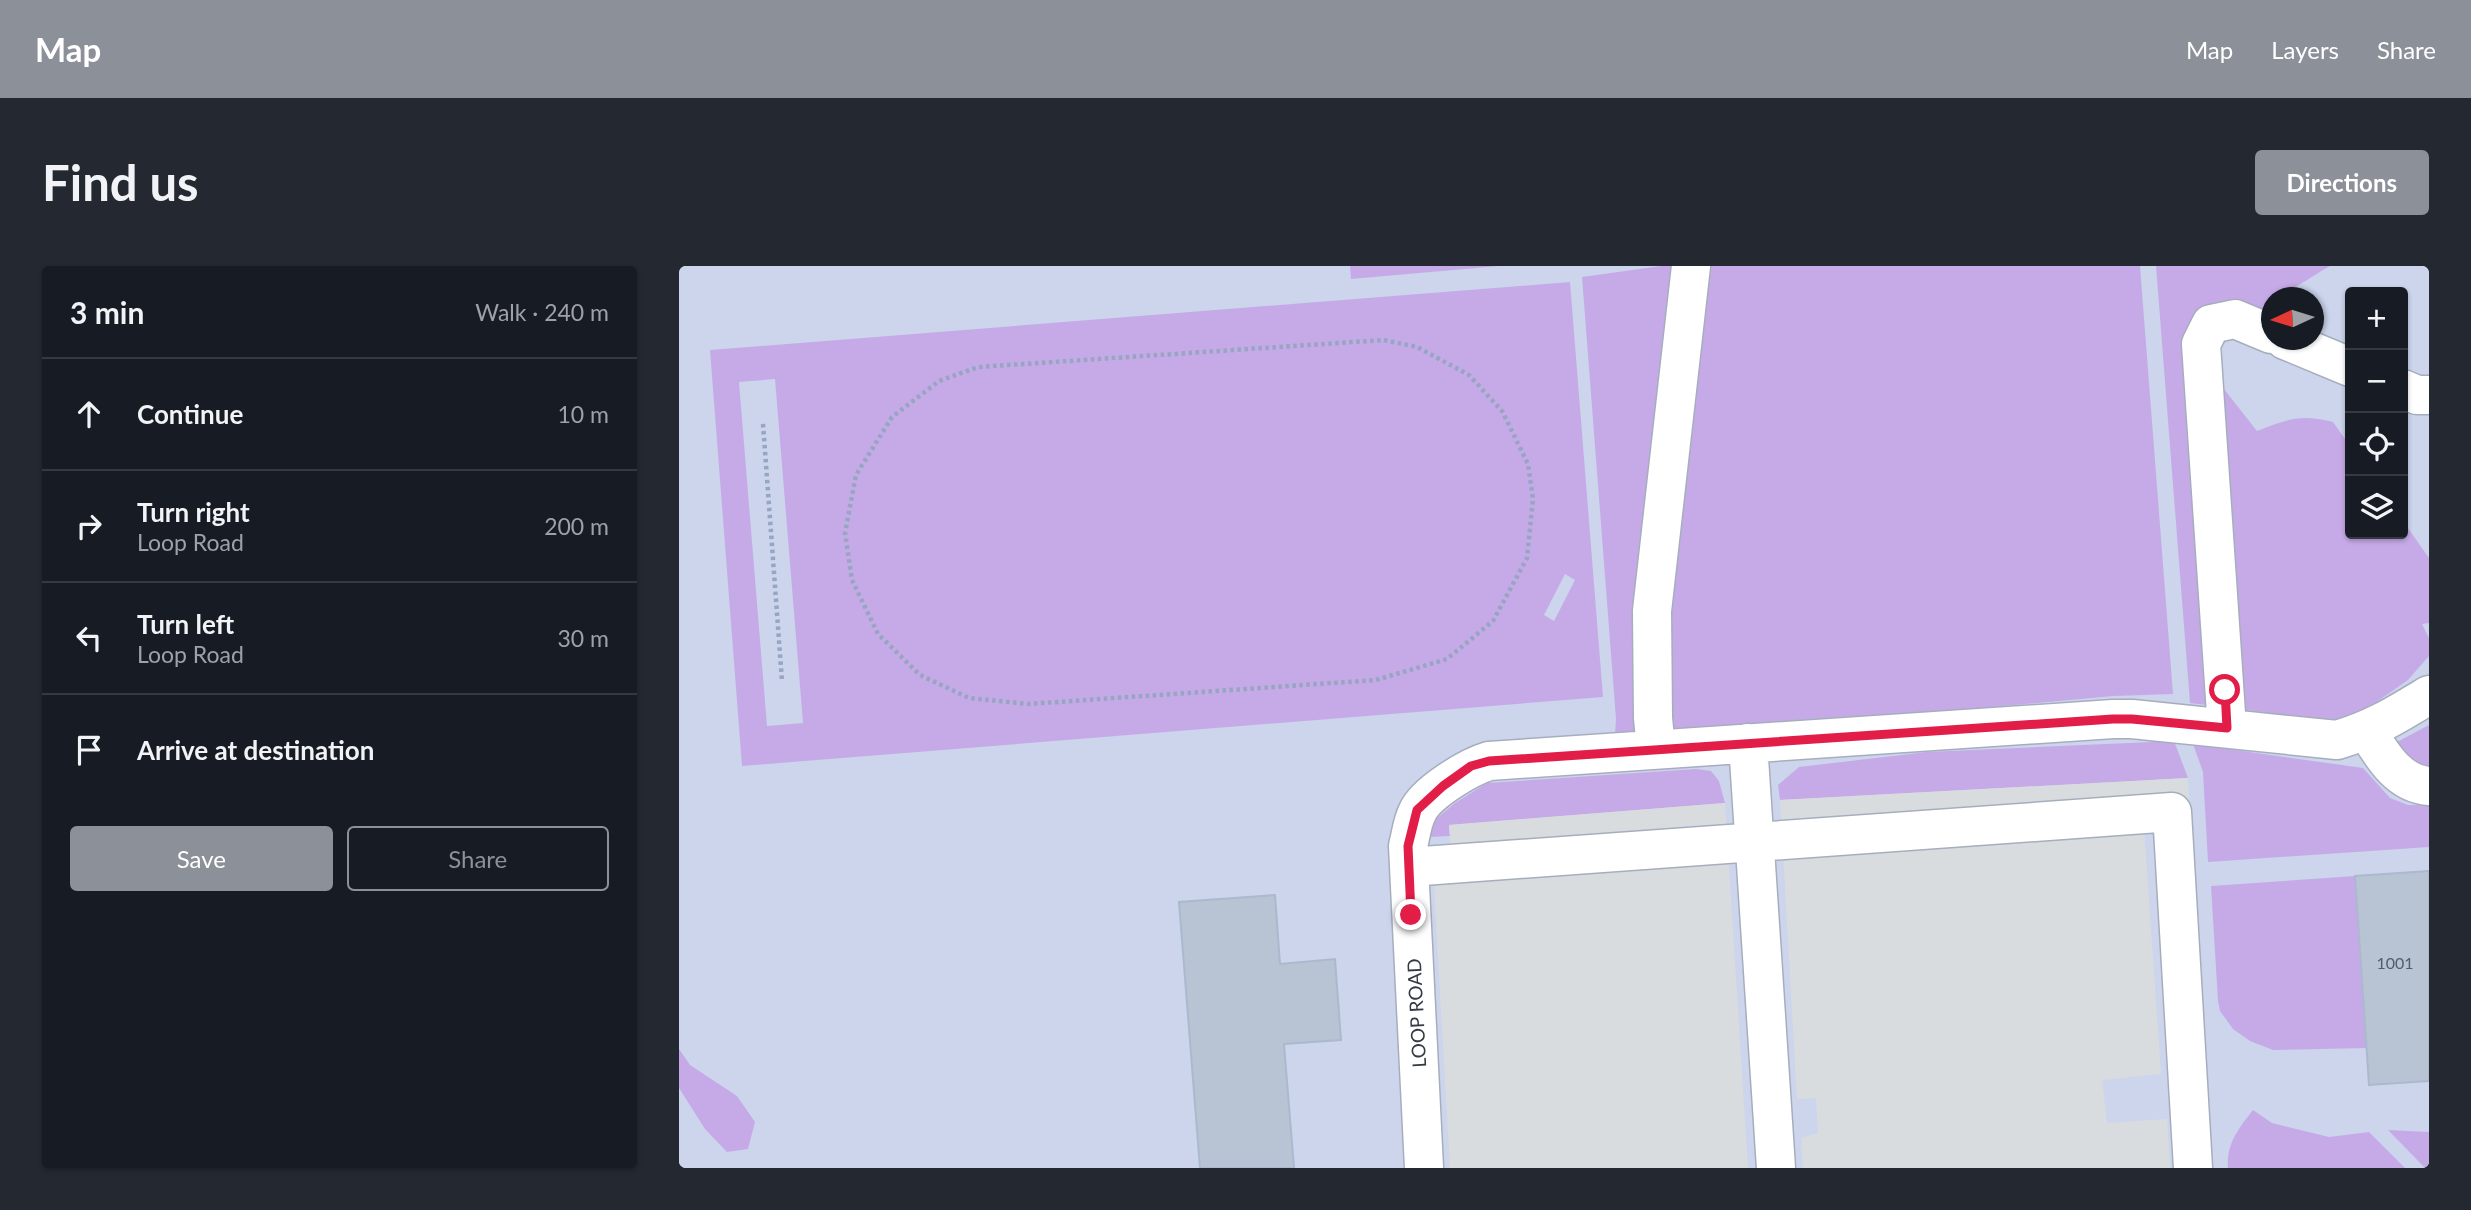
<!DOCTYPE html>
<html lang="en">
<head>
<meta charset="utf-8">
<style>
  body { margin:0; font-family:Lato,sans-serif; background:#242831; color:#f1f3f6 }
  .controls { position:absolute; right:21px; top:21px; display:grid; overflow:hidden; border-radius:7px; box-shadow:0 2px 5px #0004 }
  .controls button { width:63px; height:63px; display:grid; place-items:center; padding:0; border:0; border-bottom:2px solid #363941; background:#171b24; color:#f1f3f6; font:35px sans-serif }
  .compass { position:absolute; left:1582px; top:21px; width:63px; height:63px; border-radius:50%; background:#171b24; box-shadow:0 2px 5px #0004; rotate:266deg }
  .stop { position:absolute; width:21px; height:21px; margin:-16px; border:5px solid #e11d48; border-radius:50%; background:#fff }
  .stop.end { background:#e11d48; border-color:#fff; box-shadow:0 2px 7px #0008 }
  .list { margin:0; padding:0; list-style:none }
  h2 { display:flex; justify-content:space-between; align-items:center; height:91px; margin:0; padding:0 28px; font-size:30px }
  h2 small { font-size:23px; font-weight:400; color:#9ea1a6 }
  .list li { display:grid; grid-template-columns:46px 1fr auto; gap:21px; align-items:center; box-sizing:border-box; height:112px; padding:0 28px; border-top:2px solid #363941 }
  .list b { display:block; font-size:26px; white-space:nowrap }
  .list p { margin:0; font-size:23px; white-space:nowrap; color:#9ea1a6 }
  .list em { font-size:23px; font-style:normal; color:#9ea1a6 }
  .actions { display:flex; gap:14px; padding:21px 28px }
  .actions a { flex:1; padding:16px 0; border:2px solid #8c9099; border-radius:7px; text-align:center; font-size:24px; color:#8c9099 }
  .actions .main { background:#8c9099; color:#fff }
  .icon { flex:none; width:38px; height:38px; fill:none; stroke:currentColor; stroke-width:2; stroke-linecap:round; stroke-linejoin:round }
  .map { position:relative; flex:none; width:1750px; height:902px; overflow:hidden; border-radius:7px }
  header { display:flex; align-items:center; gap:42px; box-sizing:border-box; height:98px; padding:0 35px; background:#8c9099; color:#fff }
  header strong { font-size:33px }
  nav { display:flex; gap:38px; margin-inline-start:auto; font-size:24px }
  .intro { display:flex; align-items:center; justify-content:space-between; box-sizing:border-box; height:168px; padding:0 42px }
  h1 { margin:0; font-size:49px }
  .button { padding:18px 32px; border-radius:7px; background:#8c9099; color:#fff; font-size:24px; font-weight:700 }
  main { display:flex; gap:42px; padding:0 42px }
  aside { flex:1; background:#171b24; border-radius:7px; box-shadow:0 2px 5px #0004 }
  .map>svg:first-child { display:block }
  .education { fill:#ccd5ec; fill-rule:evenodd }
  .green { fill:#c6aae8; fill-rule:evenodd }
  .parking { fill:#d9dcdf }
  .building { fill:#b8c3d4; stroke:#abb9cf; stroke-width:2 }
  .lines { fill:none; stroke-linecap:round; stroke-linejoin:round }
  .minor-casing { stroke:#a6aebe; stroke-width:41 }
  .path { stroke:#96a5c0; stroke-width:4.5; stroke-dasharray:3.5 3.5; stroke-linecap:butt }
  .minor { stroke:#fff; stroke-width:38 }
  .route { stroke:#e11d48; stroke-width:9 }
  .labels { text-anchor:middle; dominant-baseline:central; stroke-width:5; stroke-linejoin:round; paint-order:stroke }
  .number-label { font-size:16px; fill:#545c68 }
  .street-label { font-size:19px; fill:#333a44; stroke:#fff }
</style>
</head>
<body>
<header>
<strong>Map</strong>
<nav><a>Map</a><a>Layers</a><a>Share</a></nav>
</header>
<div class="intro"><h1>Find us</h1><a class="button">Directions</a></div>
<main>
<aside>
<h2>3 min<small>Walk · 240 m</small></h2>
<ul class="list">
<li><svg class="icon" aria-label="ahead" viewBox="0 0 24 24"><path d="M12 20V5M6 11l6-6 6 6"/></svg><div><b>Continue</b></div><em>10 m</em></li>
<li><svg class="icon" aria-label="right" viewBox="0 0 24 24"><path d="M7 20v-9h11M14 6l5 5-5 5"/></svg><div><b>Turn right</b><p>Loop Road</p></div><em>200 m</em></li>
<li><svg class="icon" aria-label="left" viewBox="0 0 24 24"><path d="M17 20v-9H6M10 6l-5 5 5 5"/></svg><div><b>Turn left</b><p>Loop Road</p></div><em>30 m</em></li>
<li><svg class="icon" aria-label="arrive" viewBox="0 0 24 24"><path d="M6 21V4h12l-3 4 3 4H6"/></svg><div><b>Arrive at destination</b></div></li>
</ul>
<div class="actions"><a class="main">Save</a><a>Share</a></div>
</aside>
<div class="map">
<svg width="1750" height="902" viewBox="0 0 1750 902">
  <rect width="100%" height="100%" fill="#e3e8f2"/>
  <!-- education -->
  <path class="education" d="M0,0H1750V902H0ZM1671,26H1724V268H1671ZM1592,32H1634V74H1592Z"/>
  <!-- green -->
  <path class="green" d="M671,0H820L672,13Z
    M982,0H1461L1494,428L1435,430L1246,447L936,468L937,453L903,11Z
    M1477,0H1651C1638,7 1604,31 1592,32V38L1550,72L1526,99L1578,165C1610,153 1620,148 1654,156L1671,180V268H1724V255L1750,292V357L1743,358L1750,372V390L1729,414L1696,437L1671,453L1654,454L1511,437Z
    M891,16L924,431L63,500L31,84ZM96,113L124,457L88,460L60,116ZM886,308L896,314L875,355L865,349Z
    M1750,459V501C1735,501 1727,487 1718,476Z
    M1495,475L1509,512L1101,534L1099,519L1120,501L1248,486Z
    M1514,478L1684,502L1711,532L1729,539H1750V581L1529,596L1524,506Z
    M1017,503L1032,505L1040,515L1046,537L770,559L771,570L750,571V559L776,537L808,517Z
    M1676,610L1688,782L1594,784L1571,775L1554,763L1541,745L1539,735L1532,620Z
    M0,783L11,799L58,830L76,856L69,883L48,886L26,863L0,822Z
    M1574,844L1593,857L1650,871L1690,866L1726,902H1549C1547,878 1560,862 1574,844Z
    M1709,864L1750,866V902H1746Z"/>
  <!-- parking -->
  <path class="parking" d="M1509,512L1511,558L1465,562L1482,808L1423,814L1428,857L1488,853L1491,902H1124L1122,872L1139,867L1137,832L1118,833L1101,534Z
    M1046,537L1069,902H771L754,602L773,599L770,559Z"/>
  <!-- building -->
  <path class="building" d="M1750,605V815L1690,819L1676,610Z
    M596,629L601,698L656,693L662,774L605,778L615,902H521L500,636Z"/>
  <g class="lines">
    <!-- minor casing -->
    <g class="minor-casing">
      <path id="minor" d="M1606,74L1671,101
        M1724,123L1738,129H1750
        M1548,462L1522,78L1532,58L1556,53L1592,68
        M1688,465C1703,489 1719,518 1750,520
        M1069,477L1097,902
        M977,483L974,452L973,345L1012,0
        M730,601L1493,546L1514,902
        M745,902L729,580C732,569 733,557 738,547C746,527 790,501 810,495L1434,453H1453L1658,474C1695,463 1717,449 1750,429"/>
    </g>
    <!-- path -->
    <path class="path" d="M705,74L738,81L790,109L823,145L849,198L854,233L848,292L814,355L768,393L697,414L349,438L290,432L241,409L199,368L173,314L166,267L177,209L213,151L260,115L299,101Z
      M84,158L103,415"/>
    <!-- minor -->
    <use href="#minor" class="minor"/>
  </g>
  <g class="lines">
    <!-- route -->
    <path class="route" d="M732,649L729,580L738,544L764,520L792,500L810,495L1434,453H1453L1548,462L1546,424"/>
  </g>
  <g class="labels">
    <!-- number labels -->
    <g class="number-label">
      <text x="1716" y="696">1001</text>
    </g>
    <!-- street labels -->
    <g class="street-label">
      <text transform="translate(737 747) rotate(-93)">LOOP ROAD</text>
    </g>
  </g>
</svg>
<div class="controls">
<button>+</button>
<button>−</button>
<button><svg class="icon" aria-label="locate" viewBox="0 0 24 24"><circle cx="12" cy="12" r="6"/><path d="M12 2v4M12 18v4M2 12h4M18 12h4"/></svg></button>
<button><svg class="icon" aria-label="layers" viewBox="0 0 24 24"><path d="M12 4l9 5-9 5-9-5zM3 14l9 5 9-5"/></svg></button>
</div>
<svg class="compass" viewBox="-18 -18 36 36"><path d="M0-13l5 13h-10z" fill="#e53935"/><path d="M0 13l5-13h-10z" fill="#9ea1a6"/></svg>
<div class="stop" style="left:1546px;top:424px"></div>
<div class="stop end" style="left:732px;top:649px"></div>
</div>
</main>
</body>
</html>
